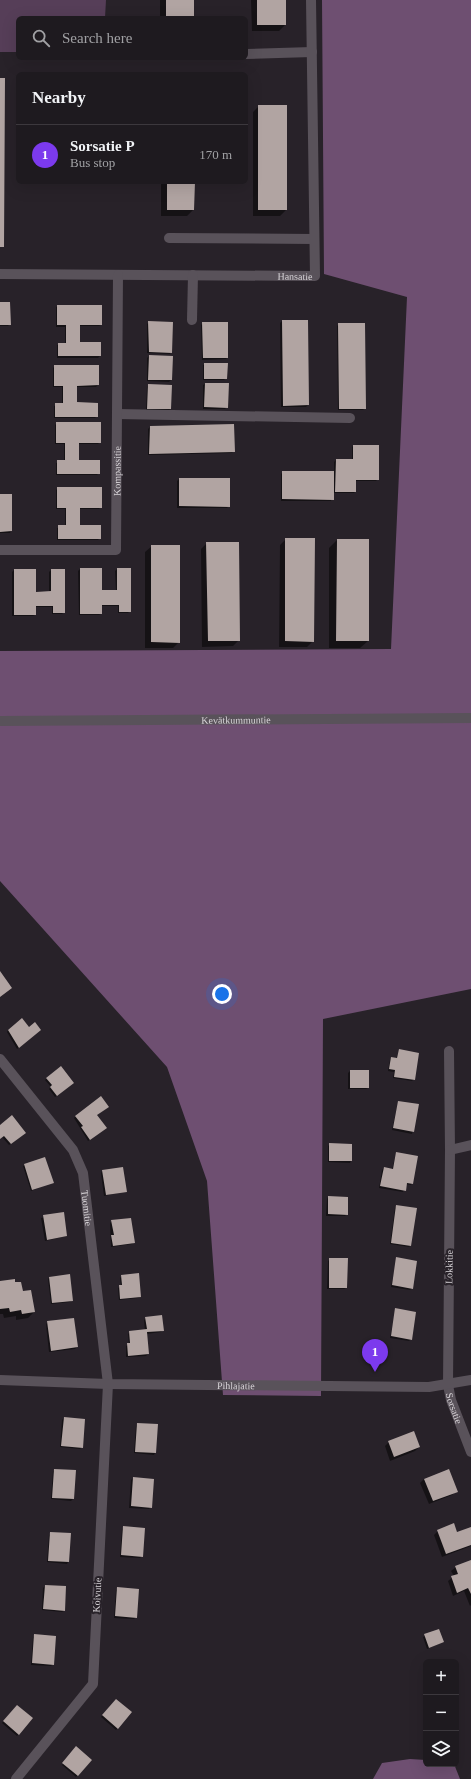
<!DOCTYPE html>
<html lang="en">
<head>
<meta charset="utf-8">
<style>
  body { margin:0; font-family:"Times New Roman",serif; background:#2b272c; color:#f1f3f6 }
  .controls { position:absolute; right:12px; bottom:12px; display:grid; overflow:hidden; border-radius:6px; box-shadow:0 4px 16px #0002 }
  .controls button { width:36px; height:36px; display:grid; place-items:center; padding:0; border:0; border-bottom:1px solid #3c383d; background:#1e1a1f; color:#f1f3f6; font:20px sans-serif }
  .you { position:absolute; left:222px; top:994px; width:14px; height:14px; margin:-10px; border:3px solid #fff; border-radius:50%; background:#1a73e8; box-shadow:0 0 0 6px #1a73e833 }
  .badge { display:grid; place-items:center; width:26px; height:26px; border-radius:50%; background:#7c3aed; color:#fff; font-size:13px; font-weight:700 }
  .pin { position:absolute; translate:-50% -33px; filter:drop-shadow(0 1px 2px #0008) }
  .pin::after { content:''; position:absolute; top:21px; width:14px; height:12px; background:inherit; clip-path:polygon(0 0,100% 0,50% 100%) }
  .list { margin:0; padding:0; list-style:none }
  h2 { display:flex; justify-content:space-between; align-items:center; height:52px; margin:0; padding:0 16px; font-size:17px }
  h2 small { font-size:13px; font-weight:400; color:#a1a1a4 }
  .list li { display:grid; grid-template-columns:26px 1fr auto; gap:12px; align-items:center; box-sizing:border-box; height:60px; padding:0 16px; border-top:1px solid #3c383d }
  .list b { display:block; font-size:15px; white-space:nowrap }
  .list p { margin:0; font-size:13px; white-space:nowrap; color:#a1a1a4 }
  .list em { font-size:13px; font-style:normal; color:#a1a1a4 }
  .icon { flex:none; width:22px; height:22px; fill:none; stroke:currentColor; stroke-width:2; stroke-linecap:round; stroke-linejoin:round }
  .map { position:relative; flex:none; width:471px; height:1779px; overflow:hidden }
  .search { position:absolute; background:#1e1a1f; box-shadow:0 4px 16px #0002; left:16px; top:16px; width:232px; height:44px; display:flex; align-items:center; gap:10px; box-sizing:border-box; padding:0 14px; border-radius:6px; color:#a1a1a4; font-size:15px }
  .panel { position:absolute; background:#1e1a1f; box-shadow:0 4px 16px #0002; left:16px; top:72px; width:232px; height:112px; border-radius:6px }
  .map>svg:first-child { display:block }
  .green { fill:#563e58 }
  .forest { fill:#6e4f71 }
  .shadow { fill:#0007 }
  .building { fill:#b1a4a2 }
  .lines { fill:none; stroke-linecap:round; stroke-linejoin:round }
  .minor { stroke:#59525a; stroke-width:10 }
  .labels { text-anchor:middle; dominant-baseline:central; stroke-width:4; stroke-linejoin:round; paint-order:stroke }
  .street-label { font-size:10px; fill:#d7d3d7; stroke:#282229 }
</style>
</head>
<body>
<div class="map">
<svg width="471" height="1779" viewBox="0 0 471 1779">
  <rect width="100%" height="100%" fill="#282229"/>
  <!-- green -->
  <path class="green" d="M0,0H106L105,18H18V52H0Z"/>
  <!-- forest -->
  <path class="forest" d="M322,0H471V989L323,1019L321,1396L223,1395L207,1181L167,1067L0,881V651L391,649L407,297L324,274Z
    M410,1759L426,1760V1764H454L460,1779H373L382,1763Z"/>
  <!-- shadow -->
  <path class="shadow" d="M160,0H193V18H160Z
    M251,0H285V25L279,31H252Z
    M259,106L286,210L280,216H253V112Z
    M161,182H194L193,210L187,216H161Z
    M0,303L10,324L8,326H0Z
    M58,306L101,325L99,326H79V343L100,356L98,358H57V345L65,344V327H56V307Z
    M282,321L308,405L306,407H281L280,323Z
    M149,322L171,352L170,354L147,353V324Z
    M203,323L227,358L226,359L202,360L201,325Z
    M339,324L365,408L363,410H338L337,326Z
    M149,356L171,380L169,382L147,381V358Z
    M205,364L226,378L224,380H203V365Z
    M55,366H98V385L96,387H76V403L97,416L95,418H54V406L62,404V387H53V368Z
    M205,384L227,407L225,409H203V385Z
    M148,385L170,409L169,411L146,410L147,387Z
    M57,423L100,442L98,444H78V461L99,473L97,475H56V463L64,461V444H55V425Z
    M150,427L234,451L232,453L148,455V429Z
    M353,446L378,479L376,481H355V492L354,493H333L331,501H281V474L283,472H334V462L336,460H352V447Z
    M179,479L229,506L227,508H177V481Z
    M58,488L101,507L99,509H79V526L100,538L98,540H57V528L65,526V509H56V490Z
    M0,495L11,531L10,533H0Z
    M286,539L313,641L307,647H279L280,545Z
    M337,540L368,641L360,648H329V548Z
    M207,543L239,640L233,646L202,647L201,549Z
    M152,546L179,642L173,648H145V552Z
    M80,569H101V592L116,591L115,571L117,569L130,611L128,613H118V606H101V614L99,615H79L78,571Z
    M14,570L35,593L49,592V572L51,570L64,612L62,614H52V607H35V615L33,616H12V572Z
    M28,1028L38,1032L17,1049L7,1032L8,1030Z
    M399,1051L414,1079L412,1081L393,1078L394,1072L388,1071L390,1060L391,1058L396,1059Z
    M350,1071H368V1088L366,1089H348V1073Z
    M47,1078L71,1085L55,1097L49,1089L51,1087L45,1080Z
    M398,1102L418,1105L412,1134L392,1130Z
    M96,1115L104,1129L88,1141L74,1118L76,1116Z
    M0,1126L23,1135L9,1145L2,1137L0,1138Z
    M330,1144L351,1161L350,1163L328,1162V1146Z
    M396,1153L412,1183L411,1185L406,1184L403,1192L379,1188L382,1170L384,1168L392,1170Z
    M25,1165L52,1182L31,1191L23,1166Z
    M102,1171L126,1191L104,1196L101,1173Z
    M328,1197L347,1214L345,1216H326L327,1199Z
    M397,1206L411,1245L409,1247L390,1244L395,1208Z
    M63,1213L66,1236L45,1241L41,1218Z
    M112,1221L134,1242L132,1244L111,1247L110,1223Z
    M397,1258L412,1288L410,1290L391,1287Z
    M330,1259L346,1288L344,1289H327L328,1261Z
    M122,1276L140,1297L138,1298L119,1300L118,1288L121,1286L120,1278Z
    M49,1278L72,1300L70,1302L51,1304L48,1279Z
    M0,1282L14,1284L22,1292L34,1312L28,1318L16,1320V1316L4,1318L3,1314H0Z
    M396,1309L411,1339L409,1341L390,1338Z
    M146,1318L163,1330L161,1332L146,1334L148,1354L146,1356L126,1357V1346L129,1344L128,1334L130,1332L145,1331L144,1320Z
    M48,1322L77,1347L75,1349L49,1352L46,1324Z
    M64,1418L82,1447L80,1449L60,1447L62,1420Z
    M137,1424L155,1453L154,1455L134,1453L136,1426Z
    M389,1442L419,1447L415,1451L390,1461L385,1446Z
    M55,1470L73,1499L71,1501L51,1499L53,1471Z
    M133,1478L153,1480L151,1507L149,1509L129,1508L131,1480Z
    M424,1479L456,1491L452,1495L429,1504L420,1483Z
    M124,1527L142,1556L140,1558L120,1557L122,1529Z
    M471,1530V1546L442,1557L434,1535L438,1531L457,1533Z
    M51,1533L68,1562L67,1564L47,1562L49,1535Z
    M471,1562V1605L470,1606L464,1591L453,1596L448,1581L454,1576L451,1571L456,1567Z
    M45,1586L64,1611L62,1612L42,1610L43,1588Z
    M118,1588L136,1617L134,1619L114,1618L116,1590Z
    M438,1630L443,1642L427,1649L423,1637Z
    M35,1635L53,1664L51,1666L31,1665L33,1637Z
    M116,1700L130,1712L116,1730L101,1717Z
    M17,1706L32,1718L17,1736L2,1723Z
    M76,1748L91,1760L76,1777L62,1765Z"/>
  <!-- building -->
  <path class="building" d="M166,0H194V18H166Z
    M257,0H286V25H257Z
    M0,78H5L4,247H0Z
    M258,105H287V210H258Z
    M167,182H195L194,210H167Z
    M0,302H10L11,325H0Z
    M57,305H102V325H80V342H101V356H58V343H66V325H57Z
    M282,320H308L309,405L283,406Z
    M148,321L173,322L172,353L149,352Z
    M202,322H228V358H203Z
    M338,323H365L366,409H339Z
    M149,355L173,356L172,380H148Z
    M204,363H228L227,379H204Z
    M54,365H99V385L77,386V402L98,403V417H55V403H63V386H54Z
    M205,383H229L228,408L204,407Z
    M148,384L172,385L171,409H147Z
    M56,422H101V443H79V460H100V474H57V460H65V443H56Z
    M234,424L235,452L149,454L150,426Z
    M353,445H379V480H356V492H335L336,459H353Z
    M282,471H334V500L282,499Z
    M179,478H230V507L179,506Z
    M57,487H102V508H80V525H101V539H58V525H66V508H57Z
    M0,494H12V531L0,532Z
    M285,538H315L314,642L285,641Z
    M337,539H369V641H336Z
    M206,542H239L240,641H208Z
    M151,545H180V643L151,642Z
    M80,568H102V590H117V568H131V612H119V605H102V614H80Z
    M14,569H36V592L51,591V569H65V613H53V606H36V615H14Z
    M0,971L12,988L0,997Z
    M22,1018L29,1027L35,1022L41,1030L19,1048L8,1030Z
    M399,1049L419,1053L415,1080L394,1077L395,1070L389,1069L391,1057L397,1058Z
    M61,1066L74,1083L57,1096L50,1087L52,1085L46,1078Z
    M350,1070H369V1088H350Z
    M101,1096L109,1107L97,1115L107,1128L90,1140L81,1127L83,1126L75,1116Z
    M398,1101L419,1104L414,1132L393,1128Z
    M12,1115L26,1133L11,1144L4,1136L0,1139V1125Z
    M329,1143L352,1144V1161H329Z
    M396,1152L418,1156L413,1184L407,1183L406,1191L380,1186L384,1167L393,1169Z
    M45,1157L54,1183L32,1190L24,1164Z
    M123,1167L127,1192L106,1195L102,1170Z
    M328,1196L348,1197V1215L328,1214Z
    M396,1205L417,1208L411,1246L391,1243Z
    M64,1212L67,1236L47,1240L43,1215Z
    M131,1218L135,1243L113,1246L111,1235H114L111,1220Z
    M396,1257L417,1261L413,1289L392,1285Z
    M329,1258H348L347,1288H329Z
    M139,1273L141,1297L120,1299L119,1285H122L121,1275Z
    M70,1274L73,1301L52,1303L49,1277Z
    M15,1279V1282H21L23,1291L31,1290L35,1312L22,1314L21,1310L10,1312L9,1308L0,1309V1281Z
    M395,1308L416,1312L412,1340L391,1336Z
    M162,1315L164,1331L147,1332L149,1354L128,1356L127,1343H130L129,1331L147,1329L145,1317Z
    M74,1318L78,1347L51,1351L47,1321Z
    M64,1417L85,1419L83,1448L61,1446Z
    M137,1423L158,1424L156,1453L135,1452Z
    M414,1431L420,1447L394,1457L388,1441Z
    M54,1469L76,1470L74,1499L52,1498Z
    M449,1469L458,1492L433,1501L424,1479Z
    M133,1477L154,1479L152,1508L131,1506Z
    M454,1523L457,1532L471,1527V1545L446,1554L437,1530Z
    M123,1526L145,1528L143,1557L121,1555Z
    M50,1532L71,1533L69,1562L48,1561Z
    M471,1560V1594L468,1588L457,1593L451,1576L458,1574L455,1566Z
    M45,1585L66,1586L65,1611L43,1609Z
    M117,1587L139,1589L137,1618L115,1616Z
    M439,1629L444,1642L429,1648L424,1634Z
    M34,1634L56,1636L54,1665L32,1663Z
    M116,1699L132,1712L118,1729L102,1715Z
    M17,1705L33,1718L19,1735L3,1721Z
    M76,1746L92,1760L78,1776L62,1763Z"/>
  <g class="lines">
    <!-- minor -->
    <g class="minor">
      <path d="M246,54L312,52"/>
      <path d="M169,238L314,239"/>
      <path id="s1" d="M0,274L315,276L311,0"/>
      <path d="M192,320L193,275"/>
      <path d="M117,414L350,418"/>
      <path id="s2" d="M0,550H116L118,275"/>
      <path id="s3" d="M0,721L471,718"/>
      <path id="s4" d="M449,1051L450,1150L448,1385L451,1400L471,1452"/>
      <path id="s5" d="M0,1059L73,1150L83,1173L108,1384L93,1684L16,1779"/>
      <path d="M450,1150L471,1145"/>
      <path id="s6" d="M0,1380L108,1384L429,1387L471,1380"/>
    </g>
  </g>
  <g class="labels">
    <!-- street labels -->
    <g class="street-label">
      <text stroke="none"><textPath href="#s1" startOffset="295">Hansatie</textPath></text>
      <text stroke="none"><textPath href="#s2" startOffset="195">Kompassitie</textPath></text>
      <text stroke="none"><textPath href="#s3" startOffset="236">Kevätkummuntie</textPath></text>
      <text stroke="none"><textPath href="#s5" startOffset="177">Tuomitie</textPath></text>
      <text transform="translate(449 1267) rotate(-89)">Lokkitie</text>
      <text stroke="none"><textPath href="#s6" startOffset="236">Pihlajatie</textPath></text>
      <text stroke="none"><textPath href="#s4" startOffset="358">Sorsatie</textPath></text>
      <text transform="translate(97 1595) rotate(-87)">Koivutie</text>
    </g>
  </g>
</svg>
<div class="controls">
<button>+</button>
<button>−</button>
<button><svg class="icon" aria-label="layers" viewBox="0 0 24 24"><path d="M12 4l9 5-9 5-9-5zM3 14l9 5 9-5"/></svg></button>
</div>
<div class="you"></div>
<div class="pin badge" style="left:375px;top:1372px">1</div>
<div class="search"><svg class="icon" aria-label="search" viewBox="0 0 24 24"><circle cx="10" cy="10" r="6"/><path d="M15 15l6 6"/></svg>Search here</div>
<section class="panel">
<h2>Nearby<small></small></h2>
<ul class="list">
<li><span class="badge">1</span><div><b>Sorsatie P</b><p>Bus stop</p></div><em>170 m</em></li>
</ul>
</section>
</div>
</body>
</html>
